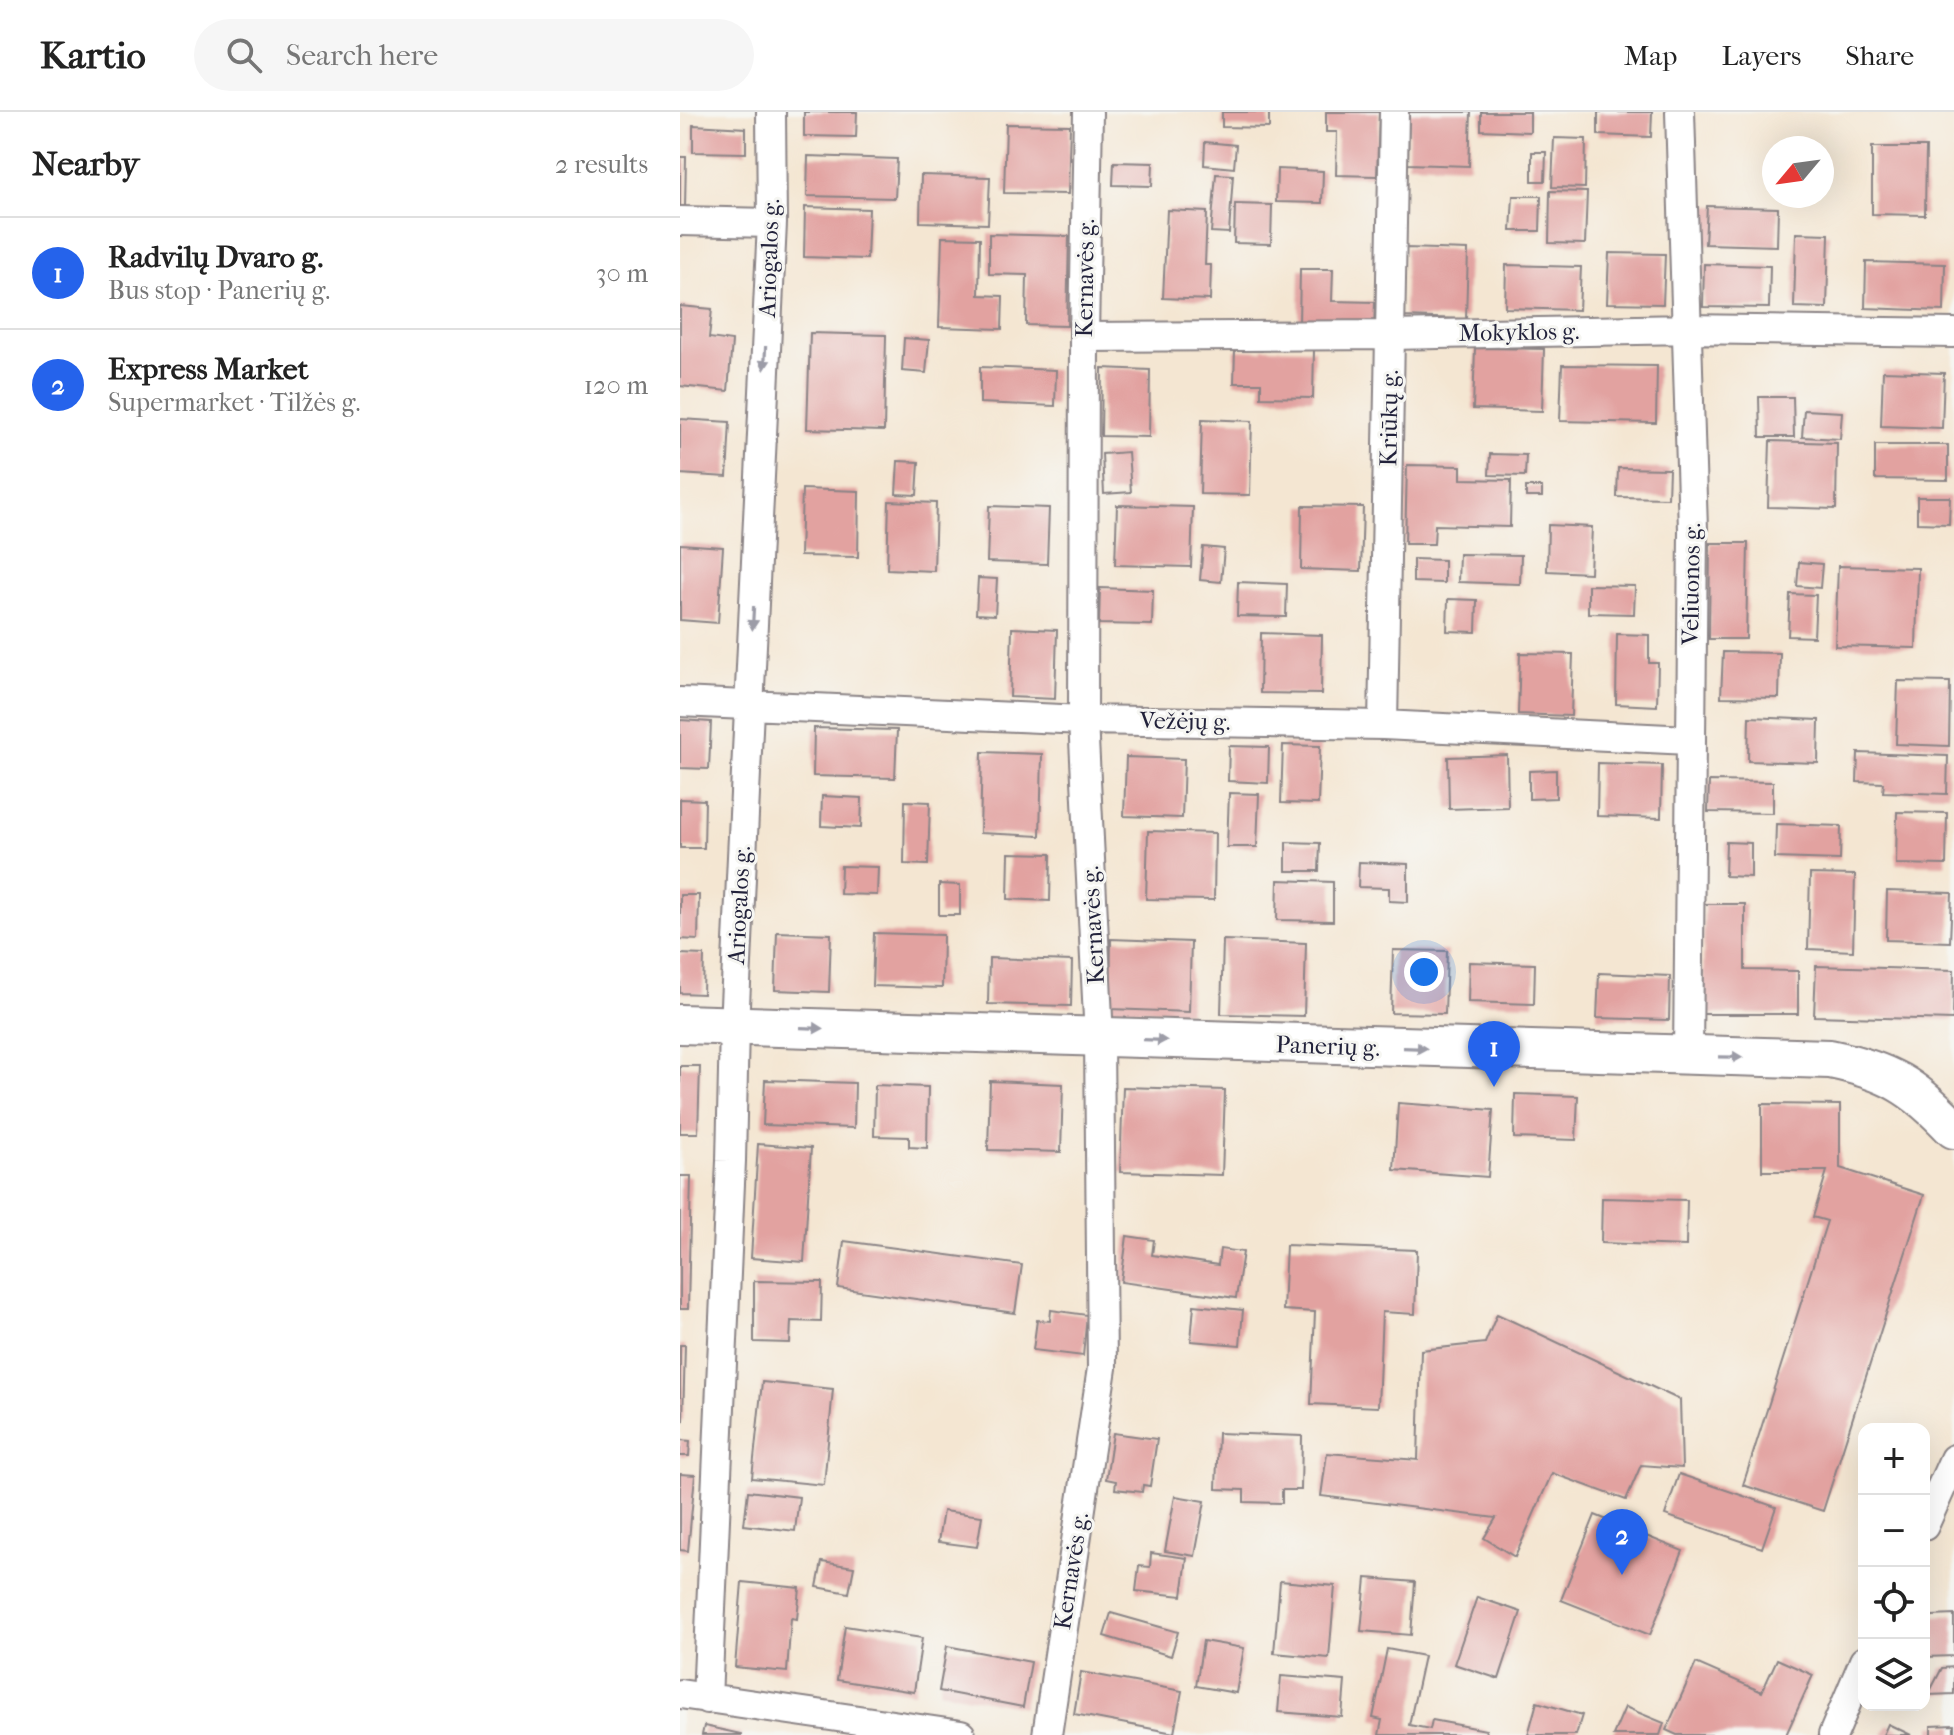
<!DOCTYPE html>
<html lang="en">
<head>
<meta charset="utf-8">
<style>
  body { margin:0; font-family:"IM FELL French Canon",serif; background:#f6f6f6; color:#222 }
  .controls { position:absolute; right:24px; bottom:24px; display:grid; overflow:hidden; border-radius:16px; box-shadow:0 8px 32px #0002 }
  .controls button { width:72px; height:72px; display:grid; place-items:center; padding:0; border:0; border-bottom:2px solid #e0e0e0; background:#fff; color:#222; font:40px sans-serif }
  .compass { position:absolute; left:1082px; top:24px; width:72px; height:72px; border-radius:50%; background:#fff; box-shadow:0 8px 32px #0002; rotate:241deg }
  .you { position:absolute; left:744px; top:860px; width:28px; height:28px; margin:-20px; border:6px solid #fff; border-radius:50%; background:#1a73e8; box-shadow:0 0 0 12px #1a73e833 }
  .badge { display:grid; place-items:center; width:52px; height:52px; border-radius:50%; background:#2563eb; color:#fff; font-size:26px; font-weight:700 }
  .pin { position:absolute; translate:-50% -66px; filter:drop-shadow(0 2px 4px #0008) }
  .pin::after { content:''; position:absolute; top:42px; width:28px; height:24px; background:inherit; clip-path:polygon(0 0,100% 0,50% 100%) }
  .list { margin:0; padding:0; list-style:none }
  h2 { display:flex; justify-content:space-between; align-items:center; height:104px; margin:0; padding:0 32px; font-size:34px }
  h2 small { font-size:26px; font-weight:400; color:#767676 }
  .list li { display:grid; grid-template-columns:52px 1fr auto; gap:24px; align-items:center; box-sizing:border-box; height:112px; padding:0 32px; border-top:2px solid #e0e0e0 }
  .list b { display:block; font-size:30px; white-space:nowrap }
  .list p { margin:0; font-size:26px; white-space:nowrap; color:#767676 }
  .list em { font-size:26px; font-style:normal; color:#767676 }
  .icon { flex:none; width:44px; height:44px; fill:none; stroke:currentColor; stroke-width:2; stroke-linecap:round; stroke-linejoin:round }
  .map { position:relative; flex:none; width:1274px; height:1623px; overflow:hidden }
  header { display:flex; align-items:center; gap:48px; box-sizing:border-box; height:112px; padding:0 40px; background:#fff; border-bottom:2px solid #e0e0e0 }
  header strong { font-size:38px }
  nav { display:flex; gap:44px; margin-inline-start:auto; font-size:28px }
  .search { width:560px; height:72px; background:#f6f6f6; display:flex; align-items:center; gap:20px; box-sizing:border-box; padding:0 28px; border-radius:44px; color:#767676; font-size:30px }
  main { display:flex }
  aside { flex:1; background:#fff }
  .map>svg:first-child { display:block }
  .building { fill:#e2a2a0 }
  .lines { fill:none; stroke-linecap:round; stroke-linejoin:round }
  .street-casing { stroke:#8b8486; stroke-width:32 }
  .secondary-casing { stroke:#8b8486; stroke-width:42 }
  .street { stroke:#fff; stroke-width:28 }
  .secondary { stroke:#fff; stroke-width:38 }
  .oneway { fill:#9c9ca7 }
  .labels { text-anchor:middle; dominant-baseline:central; stroke-width:6; stroke-linejoin:round; paint-order:stroke }
  .street-label { font-size:24px; fill:#22223b; stroke:#f6f6f2 }
</style>
</head>
<body>
<header>
<strong>Kartio</strong>
<div class="search"><svg class="icon" aria-label="search" viewBox="0 0 24 24"><circle cx="10" cy="10" r="6"/><path d="M15 15l6 6"/></svg>Search here</div>
<nav><a>Map</a><a>Layers</a><a>Share</a></nav>
</header>
<main>
<aside>
<h2>Nearby<small>2 results</small></h2>
<ul class="list">
<li><span class="badge">1</span><div><b>Radvilų Dvaro g.</b><p>Bus stop · Panerių g.</p></div><em>30 m</em></li>
<li><span class="badge">2</span><div><b>Express Market</b><p>Supermarket · Tilžės g.</p></div><em>120 m</em></li>
</ul>
</aside>
<div class="map">
<svg width="1274" height="1623" viewBox="0 0 1274 1623">
  <rect width="100%" height="100%" fill="#f6f6f2"/>
  <filter id="ink" filterUnits="userSpaceOnUse"><feTurbulence type="fractalNoise" baseFrequency=".0125" numOctaves="2"/><feDisplacementMap in="SourceGraphic" scale="16" xChannelSelector="R" yChannelSelector="G"/><feConvolveMatrix kernelMatrix="1 2 1 2 8 2 1 2 1" color-interpolation-filters="sRGB"/></filter>
  <filter id="wash" filterUnits="userSpaceOnUse"><feTurbulence type="fractalNoise" baseFrequency=".006" numOctaves="4" result="noise"/><feDisplacementMap in="SourceGraphic" scale="32" xChannelSelector="R" yChannelSelector="G"/><feGaussianBlur stdDeviation="1.8" result="paint"/><feColorMatrix in="noise" values="0 0 0 0 0 0 0 0 0 0 0 0 0 0 0 0 0 1.4 0 .05"/><feComposite in="paint" operator="in"/></filter>
  <g filter="url(#wash)">
    <rect width="100%" height="100%" fill="#f4e6d2"/>
    <g id="blocks">
      <!-- building -->
      <path class="building" d="M124,0H177L176,25L124,24Z
        M542,0H589V16L542,15Z
        M646,0H699L697,64L656,63L657,20H646Z
        M729,0H791L789,54L728,52Z
        M801,0H850V20L801,18Z
        M918,0H972L971,25L918,23Z
        M326,12L390,13L388,82L324,81Z
        M13,13L66,16V41L13,40Z
        M874,26L906,27L905,76L872,75Z
        M525,30L556,33L554,56L524,53Z
        M1192,35H1246L1245,103L1192,102Z
        M852,40H866L865,69H852Z
        M128,44L217,47L215,86L127,84Z
        M0,45H6L5,95L0,94Z
        M434,50L473,51L472,74L433,73Z
        M597,57L643,59L642,91L596,90Z
        M536,62L553,63L549,121L531,120Z
        M241,63L310,65L308,112L240,110Z
        M870,79L907,80L905,132L869,131Z
        M833,84H861L860,119H831Z
        M555,92L592,93L591,132L554,131Z
        M1027,94L1098,96L1097,134L1025,132Z
        M125,95L189,97L187,147L124,145Z
        M487,98L527,100L525,153H531L530,188L483,186Z
        M1116,121L1149,122L1147,196L1114,195Z
        M309,122L389,124L387,214L346,213L347,163L309,162Z
        M262,125L300,126L299,183L323,184L322,217L259,215Z
        M726,136L788,138L786,207L724,205Z
        M929,141L985,142L983,192L927,191Z
        M1186,150L1265,152L1264,199L1185,196Z
        M1024,152L1090,154L1089,196L1023,195Z
        M826,153L901,155L899,198L825,196Z
        M620,157H653L652,189L695,190L694,215L619,213Z
        M0,194L32,197L29,226L52,229L48,279L0,274Z
        M130,221L206,223L204,319L127,317Z
        M224,226L249,228L246,261L222,259Z
        M583,236L634,237L633,286L581,285V271H554L555,238L582,239Z
        M795,236L864,237L862,299L793,297Z
        M882,253L977,254L976,311L880,309Z
        M300,255L376,258L375,294L300,291Z
        M422,256L470,258L469,325L421,324Z
        M1203,259L1264,261L1262,316L1201,314Z
        M1079,285H1113L1114,325H1080Z
        M1124,298L1162,300L1160,327L1122,325Z
        M0,307L50,310L47,365L0,362Z
        M522,307L572,309L570,383L520,382Z
        M1090,329L1157,331L1156,397L1088,395Z
        M1195,333H1268V368L1195,367Z
        M448,340L451,380L424,382L422,342Z
        M810,342L846,343L845,364L809,363Z
        M218,349L239,350L237,383L216,382Z
        M727,353L781,354V367L831,368L830,415L755,413L754,432H725Z
        M938,356L989,357L988,386L937,385Z
        M846,375H862V385H846Z
        M122,377L179,379L178,445L120,444Z
        M1237,385H1270L1269,412L1237,411Z
        M209,389L256,391L254,459L207,457Z
        M437,393L513,395L511,455L435,453Z
        M309,394L369,396L367,452L307,450Z
        M622,394L683,395L681,459L621,457Z
        M868,413L912,415L910,461L867,459Z
        M1030,431H1068L1066,527H1029Z
        M0,432L43,435L38,511L0,508Z
        M523,435L544,437L541,470L520,468Z
        M779,442L841,443L840,472L778,470Z
        M733,447L764,448V471L733,470Z
        M1119,450L1142,452L1140,476L1117,474Z
        M1158,454L1238,456L1236,536L1155,534Z
        M298,466L317,467L315,503L296,502Z
        M558,470L607,472L606,505L557,504Z
        M908,473L955,474L954,502L908,501Z
        M420,476L473,478L472,513L419,512Z
        M1110,482L1136,483L1134,525L1108,524Z
        M768,487L797,488L796,520L767,519Z
        M332,516L377,518L375,587L330,585Z
        M581,521L642,523L641,582L580,581Z
        M937,522L969,523V551H978L977,594L936,592Z
        M1043,540L1100,541L1099,586L1041,585Z
        M840,541L893,542L891,604L838,602Z
        M1218,569L1270,570L1269,634L1216,632Z
        M1069,605L1139,608L1138,651L1068,649Z
        M0,608L31,610L29,657L0,656Z
        M134,616L217,618L215,666L133,664Z
        M603,633L640,634L638,692L601,691Z
        M549,634L589,635L588,671L548,669Z
        M302,640L362,642L360,724L300,721Z
        M1178,641L1268,644L1267,682L1203,680L1204,671L1177,670Z
        M827,643L828,695L769,697L768,645Z
        M446,645L504,647L502,706L444,704Z
        M918,651L982,653L981,706L917,704Z
        M876,658V686L849,687V659Z
        M1029,669L1093,670V701L1028,700Z
        M549,681L579,682L577,735H547Z
        M142,684L182,686L181,716L141,714Z
        M0,687L25,688L24,736H0Z
        M225,689L250,690L248,753L224,752Z
        M1217,700L1267,701L1266,753L1216,752Z
        M1096,712L1161,714L1160,748L1095,746Z
        M468,719L535,721L534,788L466,787Z
        M606,730L640,731L639,759H606Z
        M1046,730L1071,731V765L1045,764Z
        M329,741L371,742L370,789L328,787Z
        M679,750L728,752V790L709,789V776L678,775Z
        M161,754L198,755L197,783L160,782Z
        M1130,762L1175,763L1173,839L1128,837Z
        M598,768L653,770V809L597,808Z
        M259,772L280,773V803H259Z
        M1207,779L1272,781L1270,830L1206,828Z
        M0,783H19L18,828L0,827Z
        M1024,792H1065V858L1118,859V902H1023Z
        M97,820L151,822L149,880L95,878Z
        M194,821L263,823L262,876L192,874Z
        M431,827L511,830L509,900L430,897Z
        M543,828L626,831L624,904L541,902Z
        M713,838L767,839L765,902L711,901Z
        M0,842L24,843L23,882L0,881Z
        M309,846L392,849L391,894L308,892Z
        M789,850L855,852L854,892L788,890Z
        M1136,854L1274,858L1273,908L1134,904Z
        M919,861L990,864L989,908L917,906Z
        M0,954H20L18,1021H0Z
        M85,968L175,971L174,1016L83,1013Z
        M310,969L383,972L381,1040L308,1038Z
        M195,973L248,975L247,1036L229,1035V1025L194,1024Z
        M443,975L545,978L542,1063L440,1060Z
        M835,982L898,984L896,1028L834,1026Z
        M718,991L813,998L808,1065L714,1058Z
        M1082,992L1160,993V1056L1244,1083L1143,1399L1063,1373L1147,1109L1133,1105L1147,1059H1082Z
        M78,1032L131,1036L124,1150L71,1146Z
        M0,1064H11L8,1197H0Z
        M922,1086L1007,1088L1006,1134L921,1131Z
        M447,1124L474,1128L472,1143L538,1153L540,1137L563,1140L556,1186L441,1170Z
        M164,1129L342,1153L335,1201L158,1176Z
        M606,1133L737,1138L735,1202L702,1200L698,1295L631,1292L635,1200L603,1198Z
        M74,1169L142,1170L141,1210L111,1209L110,1231L74,1230Z
        M514,1193L563,1198L560,1233L511,1229Z
        M371,1198L407,1203L403,1244L353,1238L357,1208L370,1209Z
        M817,1202L1000,1288L1002,1356L961,1353L946,1388L872,1361L835,1445L804,1426L816,1406L641,1384L647,1341L738,1348L741,1238L805,1231Z
        M0,1233H5L3,1309H0Z
        M82,1270L153,1277L144,1373L72,1366Z
        M433,1321L477,1327L470,1374L463,1373L462,1380L435,1377L436,1369L426,1367Z
        M538,1321L622,1324L621,1378H602V1391L564,1390V1378L536,1377Z
        M0,1328L10,1329L9,1344H0Z
        M0,1362L15,1363L8,1439L0,1438Z
        M999,1362L1096,1395L1082,1436L985,1403Z
        M68,1379L119,1385L115,1419L64,1413Z
        M495,1384L525,1389L515,1444L485,1439Z
        M263,1399L302,1404L297,1435L258,1430Z
        M915,1403L1003,1439L970,1523L881,1488Z
        M471,1441L507,1446L502,1484L456,1479L459,1454L470,1455Z
        M142,1450L174,1455L169,1481L137,1475Z
        M686,1466L735,1470L731,1523L681,1519Z
        M600,1469L655,1474L649,1546L594,1541Z
        M62,1470L120,1476L117,1507L111,1506L107,1560L55,1555Z
        M797,1485L841,1500L819,1567L774,1552Z
        M431,1501L498,1520L491,1544L424,1524Z
        M1274,1503V1544L1244,1545V1521L1252,1504Z
        M165,1514L242,1526L234,1580L157,1568Z
        M523,1529L564,1536L556,1581L516,1574Z
        M267,1534L351,1550L343,1595L259,1579Z
        M707,1537L744,1544L729,1613L750,1617L752,1608L806,1618L805,1623H699L702,1608L693,1606Z
        M1097,1547L1133,1563L1106,1623H997L986,1618L1016,1551L1082,1580Z
        M1274,1555V1582L1248,1583L1262,1556Z
        M401,1560L502,1579L494,1621L394,1602Z
        M601,1564L665,1569L662,1605L598,1600Z
        M857,1590L902,1603L896,1623H848Z
        M945,1595L984,1611L980,1623H933Z
        M1208,1612L1231,1623H1203Z
        M1274,1613V1623H1251V1614Z
        M24,1614L61,1622V1623H22Z"/>
    </g>
  </g>
  <g filter="url(#ink)">
    <use href="#blocks" fill-opacity="0" stroke="#8b8486" stroke-width="2"/>
    <g class="lines">
      <!-- street casing -->
      <g class="street-casing">
        <path id="street" d="M1000,0L1013,418L1008,944
          M0,109L92,111
          M404,225L711,223L1006,217L1274,221
          M0,590L403,608L703,613L1009,628
          M703,613L714,0
          M1244,1414L1274,1347
          M0,1582L281,1623
          M27,1587L51,1049L54,914L92,111L91,0
          M367,1623L422,1256L419,926L403,608L404,225L408,0
          M1153,1623L1184,1549"/>
      </g>
      <!-- secondary casing -->
      <g class="secondary-casing">
        <path id="secondary" d="M0,912L1150,947C1208,959 1234,974 1274,1017"/>
      </g>
      <!-- street -->
      <use href="#street" class="street"/>
      <!-- secondary -->
      <use href="#secondary" class="secondary"/>
    </g>
    <!-- one-way arrows -->
    <defs><path id="oneway-solid" d="M-6-.8H1V-3.2L6.5 0L1 3.2V.8H-6Z" transform="scale(2)"/></defs>
    <g class="oneway">
      <use href="#oneway-solid" transform="translate(85 246) rotate(93)"/>
      <use href="#oneway-solid" transform="translate(73 506) rotate(93)"/>
      <use href="#oneway-solid" transform="translate(132 916) rotate(2)"/>
      <use href="#oneway-solid" transform="translate(475 928) rotate(2)"/>
      <use href="#oneway-solid" transform="translate(735 936) rotate(2)"/>
      <use href="#oneway-solid" transform="translate(1051 945) rotate(1)"/>
    </g>
  </g>
  <g class="labels">
    <!-- street labels -->
    <g class="street-label">
      <text transform="translate(89 146) rotate(-88)">Ariogalos g.</text>
      <text transform="translate(405 166) rotate(-89)">Kernavės g.</text>
      <text transform="translate(839 220) rotate(-1)">Mokyklos g.</text>
      <text transform="translate(709 306) rotate(-89)">Kriūkų g.</text>
      <text transform="translate(1011 472) rotate(-89)">Veliuonos g.</text>
      <text transform="translate(505 609) rotate(1)">Vežėjų g.</text>
      <text transform="translate(59 793) rotate(-87)">Ariogalos g.</text>
      <text transform="translate(413 813) rotate(-93)">Kernavės g.</text>
      <text transform="translate(648 934) rotate(2)">Panerių g.</text>
      <text transform="translate(391 1459) rotate(-81)">Kernavės g.</text>
    </g>
  </g>
</svg>
<div class="controls">
<button>+</button>
<button>−</button>
<button><svg class="icon" aria-label="locate" viewBox="0 0 24 24"><circle cx="12" cy="12" r="6"/><path d="M12 2v4M12 18v4M2 12h4M18 12h4"/></svg></button>
<button><svg class="icon" aria-label="layers" viewBox="0 0 24 24"><path d="M12 4l9 5-9 5-9-5zM3 14l9 5 9-5"/></svg></button>
</div>
<svg class="compass" viewBox="-18 -18 36 36"><path d="M0-13l5 13h-10z" fill="#e53935"/><path d="M0 13l5-13h-10z" fill="#767676"/></svg>
<div class="you"></div>
<div class="pin badge" style="left:814px;top:975px">1</div>
<div class="pin badge" style="left:942px;top:1463px">2</div>
</div>
</main>
</body>
</html>
